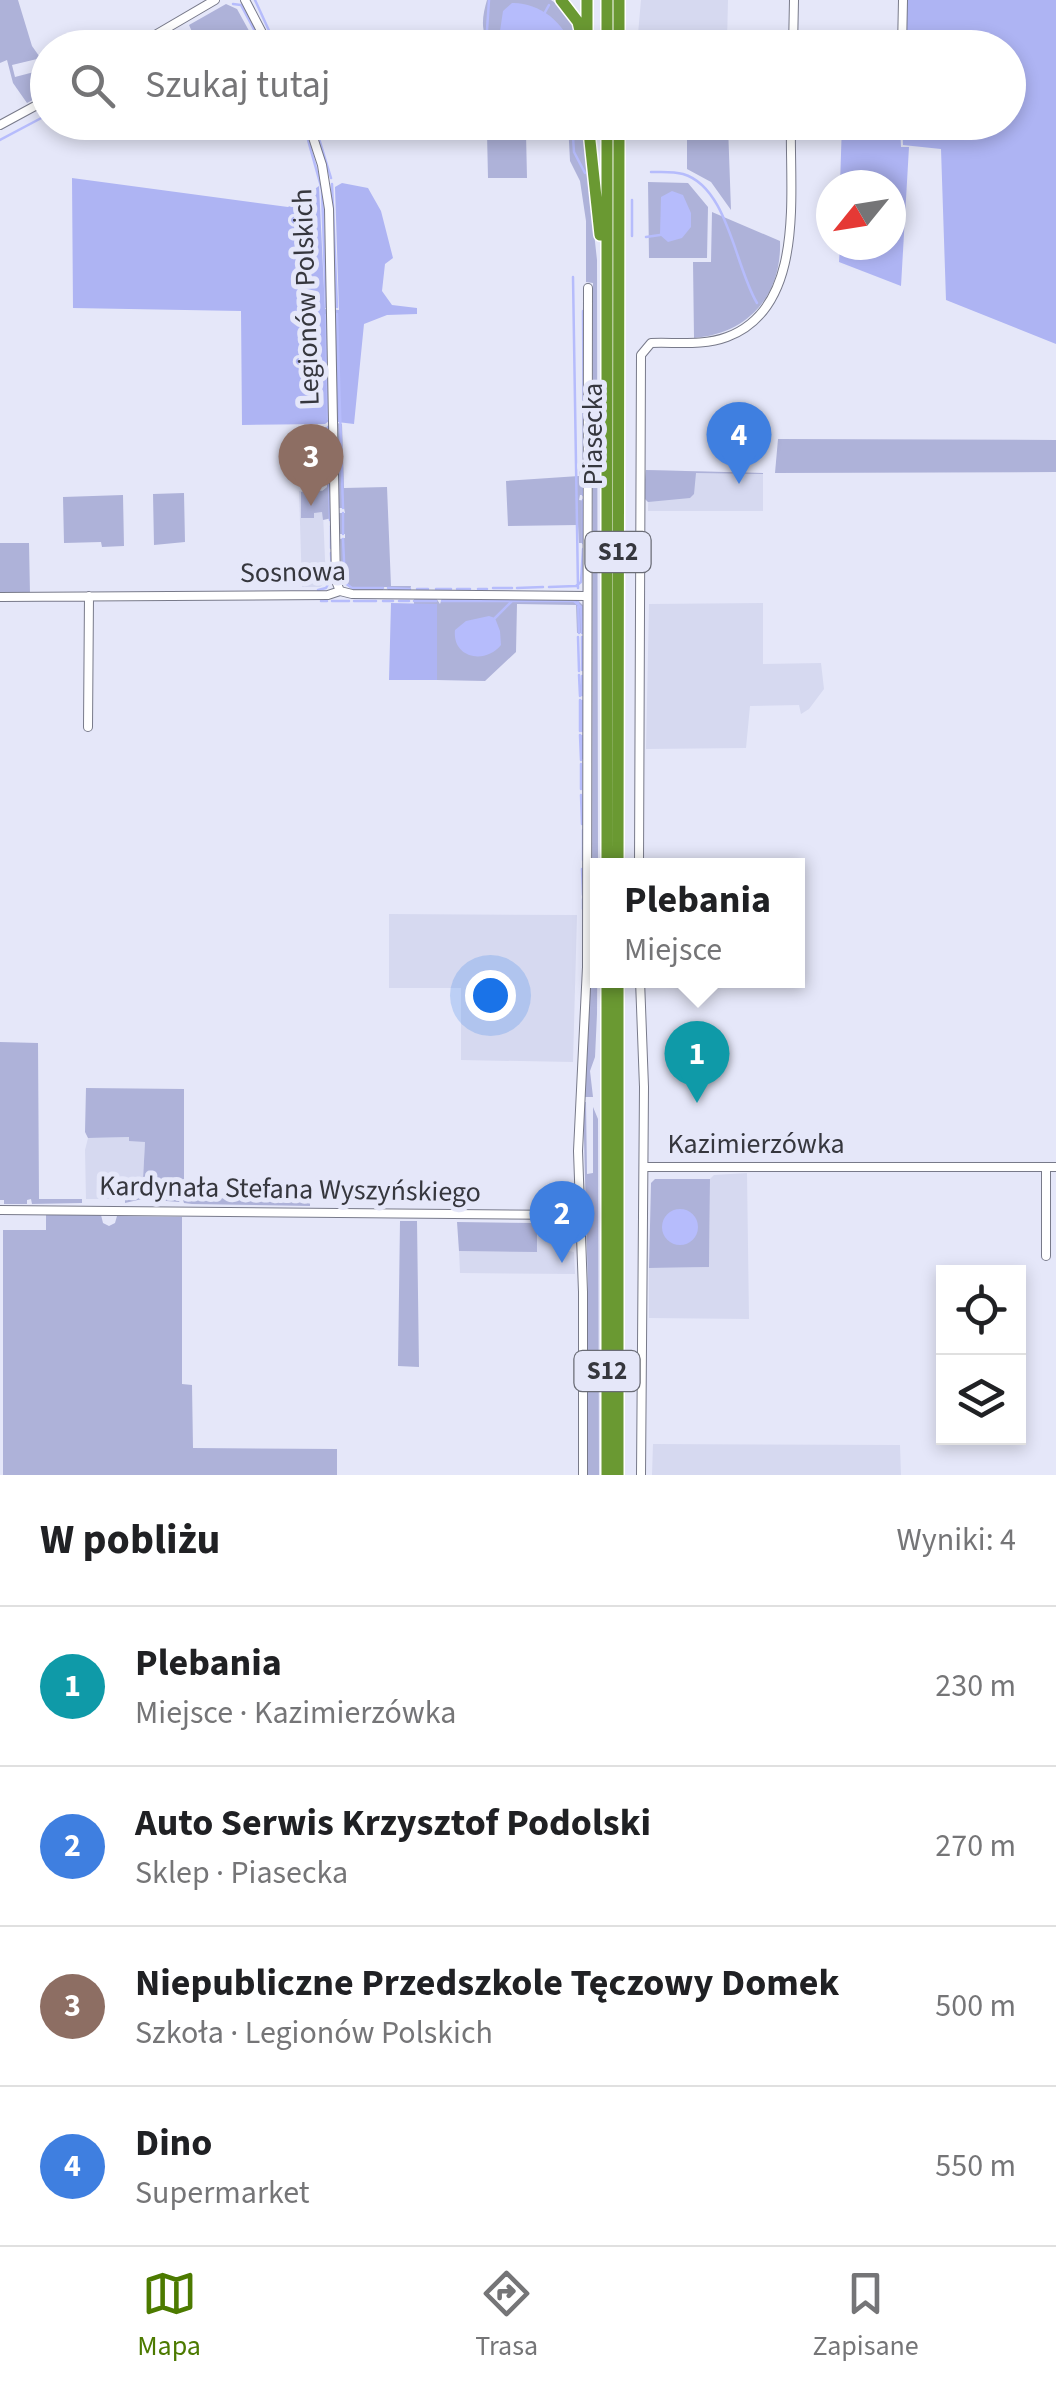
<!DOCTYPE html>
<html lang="pl">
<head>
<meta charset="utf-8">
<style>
  body { margin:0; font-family:"Source Sans 3",sans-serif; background:#f2f2f2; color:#202124 }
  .controls { position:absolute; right:30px; bottom:30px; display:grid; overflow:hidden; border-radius:0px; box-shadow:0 5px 15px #0003 }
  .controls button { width:90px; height:90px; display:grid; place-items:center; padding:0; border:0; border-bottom:2px solid #e0e0e0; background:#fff; color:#202124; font:50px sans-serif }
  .compass { position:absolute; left:816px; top:170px; width:90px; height:90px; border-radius:50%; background:#fff; box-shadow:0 5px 15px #0003; rotate:240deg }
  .you { position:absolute; left:490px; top:995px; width:35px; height:35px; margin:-25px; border:8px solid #fff; border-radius:50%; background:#1a73e8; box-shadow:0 0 0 15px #1a73e833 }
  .badge { display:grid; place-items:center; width:65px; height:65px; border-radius:50%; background:#4c7a00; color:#fff; font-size:32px; font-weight:700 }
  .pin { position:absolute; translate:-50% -82px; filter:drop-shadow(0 2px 5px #0008) }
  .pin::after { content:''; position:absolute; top:52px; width:35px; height:30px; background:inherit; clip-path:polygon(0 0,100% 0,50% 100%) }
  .popup { position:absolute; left:590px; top:858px; width:215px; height:130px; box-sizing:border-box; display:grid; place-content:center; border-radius:0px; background:#fff; filter:drop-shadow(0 2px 8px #0005); font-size:32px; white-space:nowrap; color:#757577 }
  .popup b { font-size:38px; color:#202124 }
  .popup::after { content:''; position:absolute; left:50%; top:100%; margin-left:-20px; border:20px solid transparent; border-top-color:#fff }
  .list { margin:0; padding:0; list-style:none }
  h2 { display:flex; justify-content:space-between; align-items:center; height:130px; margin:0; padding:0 40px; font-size:42px }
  h2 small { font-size:32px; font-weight:400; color:#757577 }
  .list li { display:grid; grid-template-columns:65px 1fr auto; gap:30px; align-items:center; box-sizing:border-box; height:160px; padding:0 40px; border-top:2px solid #e0e0e0 }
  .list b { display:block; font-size:38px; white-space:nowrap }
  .list p { margin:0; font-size:32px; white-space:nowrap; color:#757577 }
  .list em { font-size:32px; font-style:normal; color:#757577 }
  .icon { flex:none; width:55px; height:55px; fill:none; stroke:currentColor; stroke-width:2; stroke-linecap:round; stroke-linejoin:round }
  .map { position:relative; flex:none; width:1056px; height:1475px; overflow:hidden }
  .search { position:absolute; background:#fff; box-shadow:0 5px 15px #0003; left:30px; right:30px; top:30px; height:110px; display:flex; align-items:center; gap:25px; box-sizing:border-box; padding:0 35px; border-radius:55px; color:#757577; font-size:38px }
  .sheet { height:770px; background:#fff }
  nav { display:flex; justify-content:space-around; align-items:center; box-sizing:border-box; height:140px; border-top:2px solid #e0e0e0; background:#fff; font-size:28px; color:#757577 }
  nav a { display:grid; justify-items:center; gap:5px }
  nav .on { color:#4c7a00 }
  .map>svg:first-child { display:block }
  .built { fill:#d6d9f0 }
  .green { fill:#aeb2d9 }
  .forest { fill:#aeb4f3 }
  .water { fill:#b6bcfc }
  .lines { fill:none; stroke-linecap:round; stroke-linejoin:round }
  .stream { stroke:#b6bcfc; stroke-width:2.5 }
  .minor-casing { stroke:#787a8a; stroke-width:10 }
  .highway-casing { stroke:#fff; stroke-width:14 }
  .minor { stroke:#fff; stroke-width:8 }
  .highway { stroke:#6a9932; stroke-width:11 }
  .labels { text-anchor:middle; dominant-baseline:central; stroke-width:10; stroke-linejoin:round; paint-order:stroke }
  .shield { fill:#e5e7f9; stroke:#6a6c76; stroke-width:2.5 }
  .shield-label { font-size:25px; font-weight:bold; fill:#36373e }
  .street-label { font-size:28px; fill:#36373e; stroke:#e5e7f9 }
</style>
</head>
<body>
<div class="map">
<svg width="1056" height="1475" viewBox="0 0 1056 1475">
  <rect width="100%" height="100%" fill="#e5e7f9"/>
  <!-- built -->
  <path class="built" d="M641,0H728L727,42H688V47H652V32L638,34Z
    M649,470L763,473V511H648Z
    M322,490L326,582L320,587H302L299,491Z
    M763,603V664L821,663L824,689L809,709L801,714L799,705L750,706L746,748L646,749L649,604Z
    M389,914L577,915L573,1062L461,1060V988H389Z
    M129,1137L145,1142L142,1199H86L85,1150L88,1138Z
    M747,1173L749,1319L649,1318V1268L709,1267L710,1179L714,1175Z
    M537,1223H573L569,1251L574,1252L575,1274L460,1273L459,1251L536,1252Z
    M653,1444L900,1445L901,1475H652Z"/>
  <!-- green -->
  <path class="green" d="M0,0H18L32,46L44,63L43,74L47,84L38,71L37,59L12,65L15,77L34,72L46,90V93L27,103L13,83L7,60L0,63Z
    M487,0H551C569,12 574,27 580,47H494C479,35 482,17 487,0Z
    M226,4L237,9L258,47L184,48L200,45L201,35L193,34L189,25Z
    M568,123H582L597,260L598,865L597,1014L595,1057L590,1071L593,1097H583L592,958L593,283L586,282V221L580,181L570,161Z
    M687,125L728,126L731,210L711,182L687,169Z
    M487,133H526L527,178H488Z
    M648,182L688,183L708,207L707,258H649Z
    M712,212L780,241C782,295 748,334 694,338L693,262H711Z
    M337,423L342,424L344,488L387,487L391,586H411L410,590H388L387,587H383V590H353L342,581L340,539L345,538V534H339V513H345L344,508H339Z
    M325,427H330L332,518L323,520L322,512L314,513V518H301V492L322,491L327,487Z
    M778,439L1056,440V472L775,473Z
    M580,470H586V495H580L579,500L586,501V543H579L578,525L508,526L506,481L579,476Z
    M646,470L763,473V474L696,473L694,494L690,498L648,502L643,497Z
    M184,493L185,542L154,545L153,494Z
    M123,495L124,546L102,547L101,542L64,543L63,497Z
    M0,543H29L30,594H0Z
    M414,598H436L440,604L442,598H575L584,606V633H577L576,605L517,604L516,652L485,681L437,680V604H414Z
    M0,1042L38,1043L39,1199H82V1203L32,1204L31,1199L27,1200V1204H4V1200H0Z
    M86,1088L184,1089V1197L310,1201V1206L192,1204L184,1203L182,1197L179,1202L142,1199L125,1203V1199L142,1198L145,1142L129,1141V1137L88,1138L85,1132Z
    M583,1102H586L587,1174L593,1173V1107L598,1119L599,1475H587L588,1290Z
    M655,1179H710L709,1267L649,1268L651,1183Z
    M46,1215H101L103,1223L109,1226L115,1223L117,1216L182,1217V1384L192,1385L193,1448L337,1449V1475H3V1230H46Z
    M400,1221H417L419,1367L398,1366Z
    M457,1222L537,1223V1252L459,1251Z"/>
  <!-- forest -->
  <path class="forest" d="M905,0H1056V344L946,300L941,149L903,145L902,123L1008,122V48L903,47Z
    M842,123H900L901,147H909L901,286L839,262L840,245H891V185H840Z
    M72,178L288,207L319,186L325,309L339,310L335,187L342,183L368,188L381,211L393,258L385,264L382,291L392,305L417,308V314L387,315L364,324L354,424L329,421L325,424L242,425L241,311L73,308Z
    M391,603L437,604V680H389Z"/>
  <!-- water -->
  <path class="water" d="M512,3C537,2 566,22 570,47H529L500,31L503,11Z
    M672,191L683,195L691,213V227L682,238L668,242L660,235L661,197Z
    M489,616L495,618L500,631L501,645C485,665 452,658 455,630L466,621Z
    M662 1227a18 18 0 1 1 36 0a18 18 0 1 1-36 0Z"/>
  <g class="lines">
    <!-- stream -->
    <path class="stream" d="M255,0L277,48
      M489,0L487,30L499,48
      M233,4L241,5L264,48
      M544,14L549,5
      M162,47L187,34L188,40L204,42
      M303,122L322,190L326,307
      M314,122L331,178
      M572,122L574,152L585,173
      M0,140L47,115
      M651,172C661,172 673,171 683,174C728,187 735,267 757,303
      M332,184L337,307
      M632,200V236
      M646,237L660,235
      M573,277L578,588
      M583,311L584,465
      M337,314L343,508
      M326,315L328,419
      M328,427L330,520
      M583,495L584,470
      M343,513V534
      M331,526V548
      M343,539L345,583L352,588H383
      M583,543V500
      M549,587L576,586L581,582L583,549
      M388,588L410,589
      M493,588H512
      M517,588L543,587
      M417,589H428
      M436,589H451
      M457,589H470
      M478,589H487
      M318,590L326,588L332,577L331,553
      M578,600L579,633
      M321,601H327
      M332,601H349
      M354,601H376
      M383,601H393
      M399,601H409
      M414,601H436
      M442,601H511
      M495,618L512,601H574L581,607L582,633
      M578,637L579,671
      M582,637V670
      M579,675L580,696
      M582,676V695
      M580,700V731
      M582,701V731
      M580,735L581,760
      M582,758V736
      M581,764V789
      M581,795L582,824
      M583,830V860
      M582,869L583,895
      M583,899V909"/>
    <!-- minor casing -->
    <g class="minor-casing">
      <path id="minor" d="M245,0L270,48
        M133,48L215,0
        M793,48L794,0
        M902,48L903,0
        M308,122L322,165L329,209L336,581L340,591
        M0,125L48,99
        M0,597L328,595L340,591L352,594L586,596
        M88,727L89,596
        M639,866L641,355L651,343C676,342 703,346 727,337C807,307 789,191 791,122
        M640,980L644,1087L641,1475
        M644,1167H1056
        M1046,1167V1256
        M0,1210L580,1215
        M583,1475V1292L578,1151L587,967L588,288"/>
    </g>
    <!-- highway casing -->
    <g class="highway-casing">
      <path id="highway" d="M561,0L578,22L584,48
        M587,0V36
        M607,0V48
        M619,48V0
        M588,122L600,235
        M607,122V866
        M618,866L619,122
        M607,980V1475
        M618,980V1475"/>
    </g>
    <!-- minor -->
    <use href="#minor" class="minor"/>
    <!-- highway -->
    <use href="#highway" class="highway"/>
  </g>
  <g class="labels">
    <!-- shield labels -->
    <g class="shield">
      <rect x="585.5" y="532" width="65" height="40" rx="8"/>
      <rect x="574.5" y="1351" width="65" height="40" rx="8"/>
    </g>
    <g class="shield-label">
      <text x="618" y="552">S12</text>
      <text x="607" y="1371">S12</text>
    </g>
    <!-- street labels -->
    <g class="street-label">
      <text transform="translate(306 297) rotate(-92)">Legionów Polskich</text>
      <text transform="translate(593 434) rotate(-90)">Piasecka</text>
      <text transform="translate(293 572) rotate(-1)">Sosnowa</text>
      <text x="756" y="1144">Kazimierzówka</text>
      <text transform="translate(290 1189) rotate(1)">Kardynała Stefana Wyszyńskiego</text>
    </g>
  </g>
</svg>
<div class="controls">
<button><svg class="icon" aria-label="locate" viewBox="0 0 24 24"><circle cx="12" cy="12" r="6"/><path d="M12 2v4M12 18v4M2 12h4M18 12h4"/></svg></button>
<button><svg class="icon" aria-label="layers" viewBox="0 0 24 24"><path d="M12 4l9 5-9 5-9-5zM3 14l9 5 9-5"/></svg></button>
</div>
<svg class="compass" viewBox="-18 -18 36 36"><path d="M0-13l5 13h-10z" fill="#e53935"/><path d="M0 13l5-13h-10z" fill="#757577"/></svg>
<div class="you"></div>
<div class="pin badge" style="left:697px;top:1103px;background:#0f9aa8">1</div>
<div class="popup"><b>Plebania</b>Miejsce</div>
<div class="pin badge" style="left:562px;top:1263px;background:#3f7fe0">2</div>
<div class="pin badge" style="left:311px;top:506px;background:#8d6e63">3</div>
<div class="pin badge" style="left:739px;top:484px;background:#3f7fe0">4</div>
<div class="search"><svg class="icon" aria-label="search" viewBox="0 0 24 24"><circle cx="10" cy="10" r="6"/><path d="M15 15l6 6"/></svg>Szukaj tutaj</div>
</div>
<section class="sheet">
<h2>W pobliżu<small>Wyniki: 4</small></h2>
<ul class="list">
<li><span class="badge" style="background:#0f9aa8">1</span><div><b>Plebania</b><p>Miejsce · Kazimierzówka</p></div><em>230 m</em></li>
<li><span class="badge" style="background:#3f7fe0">2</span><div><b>Auto Serwis Krzysztof Podolski</b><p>Sklep · Piasecka</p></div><em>270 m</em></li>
<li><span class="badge" style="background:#8d6e63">3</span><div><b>Niepubliczne Przedszkole Tęczowy Domek</b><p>Szkoła · Legionów Polskich</p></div><em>500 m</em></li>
<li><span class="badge" style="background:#3f7fe0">4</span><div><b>Dino</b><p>Supermarket</p></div><em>550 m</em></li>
</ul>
</section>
<nav>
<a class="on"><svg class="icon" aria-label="map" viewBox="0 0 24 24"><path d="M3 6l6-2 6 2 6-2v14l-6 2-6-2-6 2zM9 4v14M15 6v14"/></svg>Mapa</a>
<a><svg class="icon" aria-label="directions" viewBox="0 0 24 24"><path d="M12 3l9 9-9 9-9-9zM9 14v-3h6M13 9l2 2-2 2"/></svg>Trasa</a>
<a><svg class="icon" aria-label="saved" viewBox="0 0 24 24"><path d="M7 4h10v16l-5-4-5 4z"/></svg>Zapisane</a>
</nav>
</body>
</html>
